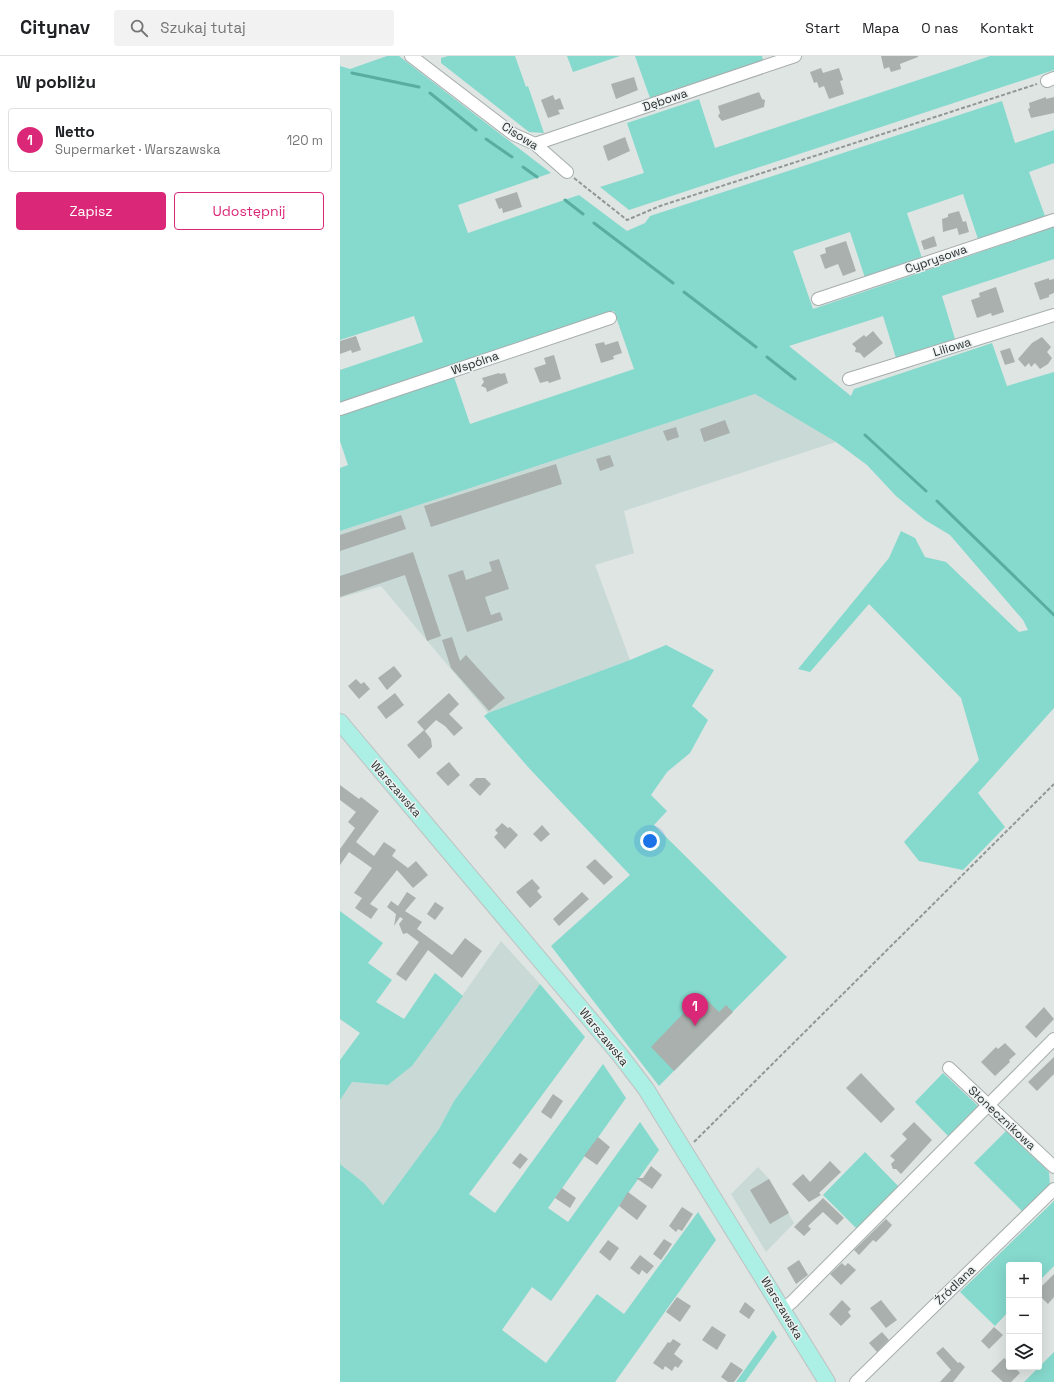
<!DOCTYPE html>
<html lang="pl">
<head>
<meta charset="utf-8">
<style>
  body { margin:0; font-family:"Space Grotesk",sans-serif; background:#f2f2f2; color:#202124 }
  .controls { position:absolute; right:12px; bottom:12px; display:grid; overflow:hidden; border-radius:4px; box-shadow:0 4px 16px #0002 }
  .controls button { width:36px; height:36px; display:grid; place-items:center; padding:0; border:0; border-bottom:1px solid #e0e0e0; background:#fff; color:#202124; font:20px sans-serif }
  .you { position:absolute; left:310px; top:785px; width:14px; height:14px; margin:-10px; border:3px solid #fff; border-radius:50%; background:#1a73e8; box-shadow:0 0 0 6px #1a73e833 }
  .badge { display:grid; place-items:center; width:26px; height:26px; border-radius:50%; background:#db2777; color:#fff; font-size:13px; font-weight:700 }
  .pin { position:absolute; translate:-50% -33px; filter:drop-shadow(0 1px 2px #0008) }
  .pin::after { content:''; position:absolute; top:21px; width:14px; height:12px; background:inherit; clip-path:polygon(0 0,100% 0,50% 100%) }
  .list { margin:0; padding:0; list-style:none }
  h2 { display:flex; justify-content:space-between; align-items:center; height:52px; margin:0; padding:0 16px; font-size:17px }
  h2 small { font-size:13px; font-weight:400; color:#757577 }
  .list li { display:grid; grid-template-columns:26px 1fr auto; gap:12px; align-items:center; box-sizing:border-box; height:64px; margin:0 8px 8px; padding:0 8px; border:1px solid #e0e0e0; border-radius:4px }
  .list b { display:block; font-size:15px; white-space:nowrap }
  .list p { margin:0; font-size:13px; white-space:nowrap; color:#757577 }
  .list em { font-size:13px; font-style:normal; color:#757577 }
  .actions { display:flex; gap:8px; padding:12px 16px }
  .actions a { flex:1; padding:9px 0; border:1px solid #db2777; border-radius:4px; text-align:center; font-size:14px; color:#db2777 }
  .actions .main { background:#db2777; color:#fff }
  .icon { flex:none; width:22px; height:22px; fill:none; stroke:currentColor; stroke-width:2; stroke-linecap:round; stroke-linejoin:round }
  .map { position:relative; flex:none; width:714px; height:1326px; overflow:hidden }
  header { display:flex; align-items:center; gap:24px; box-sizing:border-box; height:56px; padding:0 20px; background:#fff; border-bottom:1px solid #e0e0e0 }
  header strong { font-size:19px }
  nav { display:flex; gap:22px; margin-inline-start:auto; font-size:14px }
  .search { width:280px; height:36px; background:#f2f2f2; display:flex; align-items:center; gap:10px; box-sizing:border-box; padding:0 14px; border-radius:4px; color:#757577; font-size:15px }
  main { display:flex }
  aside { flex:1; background:#fff }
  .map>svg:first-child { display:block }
  .built { fill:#c9d9d6 }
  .green { fill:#86d9cd }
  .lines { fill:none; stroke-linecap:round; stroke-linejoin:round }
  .stream { stroke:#58ada1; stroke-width:3 }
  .building { fill:#a9b0ae }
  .minor-casing { stroke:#a6adac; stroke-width:14 }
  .major-casing { stroke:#c0c1c0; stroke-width:18 }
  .path { stroke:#929795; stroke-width:2; stroke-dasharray:4 2; stroke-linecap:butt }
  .minor { stroke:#fff; stroke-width:12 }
  .major { stroke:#abefe5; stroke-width:16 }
  .labels { text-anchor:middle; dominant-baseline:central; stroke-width:3; stroke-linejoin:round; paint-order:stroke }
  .street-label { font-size:12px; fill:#2c2f2e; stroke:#ebf2f1 }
</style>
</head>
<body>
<header>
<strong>Citynav</strong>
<div class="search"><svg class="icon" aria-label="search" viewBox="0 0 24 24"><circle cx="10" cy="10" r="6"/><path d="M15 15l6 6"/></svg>Szukaj tutaj</div>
<nav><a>Start</a><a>Mapa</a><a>O nas</a><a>Kontakt</a></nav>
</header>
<main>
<aside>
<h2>W pobliżu<small></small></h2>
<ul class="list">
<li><span class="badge">1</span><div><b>Netto</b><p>Supermarket · Warszawska</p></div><em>120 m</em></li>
</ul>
<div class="actions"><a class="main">Zapisz</a><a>Udostępnij</a></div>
</aside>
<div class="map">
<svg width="714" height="1326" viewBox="0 0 714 1326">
  <rect width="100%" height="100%" fill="#dee5e3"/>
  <!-- built -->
  <path class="built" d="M415,338L496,386L284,455L294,497L255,509L290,604L148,657L41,530L0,542V475Z
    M161,885L200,928L114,1045L99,1073L43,1149L24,1127L0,1108V1044L12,1026L48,1029L72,1010Z
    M418,1111L429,1123L454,1167L426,1196L391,1138Z"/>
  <!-- green -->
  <path class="green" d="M47,0H59L211,117L118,149L128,177L239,139L287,175L305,167L310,160L662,45L675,87L714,74V107L689,116L705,160L638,183L623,138L567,157L582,202L525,222L510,176L453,195L473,253L714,171V203L602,240L615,283L556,302L543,260L449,290L511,340L514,333L652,287L667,330L714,316V652L638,737L665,771L623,814L579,805L564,786L639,704L621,642L529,548L470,616L458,613L549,502L561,475L575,482L585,501L606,506L679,576L688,574L683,564L610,479L585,464L556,440L527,409L496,386L415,338L0,475V412L8,409L0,385V359L114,321L130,368L294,313L274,255L0,346V314L83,286L74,260L0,284V10L10,13Z
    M108,0H175L186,31L188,30L204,77L189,76L101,7V2Z
    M227,0H280L233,16Z
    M295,0H422L423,4L310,42Z
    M650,0H714V14L289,154L260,131L304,117L287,67L359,43L375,92Z
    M326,589L374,614L352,650L368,664L350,697L327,716L311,739L327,755L314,769L447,901L319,1030L211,890L290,819L188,711L144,660L148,657L290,604Z
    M0,855L43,887L28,907L52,924L36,946L64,963L95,917L123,940L72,1010L48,1029L12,1026L0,1044V1004L20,977L0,963Z
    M200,928L245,981L129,1138L155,1157L263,1008L286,1042L208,1152L228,1166L300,1066L319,1094L211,1245L192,1231L162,1274L206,1307L257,1238L284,1258L358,1156L376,1184L275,1326H0V1108L24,1127L43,1149L99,1073L114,1045Z
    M603,1017L639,1051L610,1082L575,1046Z
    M666,1075L709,1116L710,1130L683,1156L634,1107Z
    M525,1096L560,1132L518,1174L483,1139Z
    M714,1145V1210L699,1225V1209H669V1255L655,1270L620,1236Z
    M433,1274L437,1281L405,1326H396Z
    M714,1296V1326H684Z"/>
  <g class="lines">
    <!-- stream -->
    <path class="stream" d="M12,17L79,31
      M90,37L136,74
      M146,83L172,101
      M183,111L197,121
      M225,144L243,158
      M254,167L333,227
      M344,236L416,291
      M427,301L455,323
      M525,379L586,435
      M597,445L714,559"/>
  </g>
  <!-- building -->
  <path class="building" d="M541,0H578V1L560,8L561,13L551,16L549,11L544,13Z
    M481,12L483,17L499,12L503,24L500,25L504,38L489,43L484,30L479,32L477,26L474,27L470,16Z
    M294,21L298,34L276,43L271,28Z
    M419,36L422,43L425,44L424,51L382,65L378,60L380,57L378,50Z
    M213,39L215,44L220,42L224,53L218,54L220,58L208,62L201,44Z
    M706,41V43L714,41V57L691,62L688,53L690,52L689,47Z
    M285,81L290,95L268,105L263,90Z
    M177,136L182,151L163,157L162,152L159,153L155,143Z
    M619,155L623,166L626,165L629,176L619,179L617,172L603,176L602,163L608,161V158Z
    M594,180L597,190L584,194L581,185Z
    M506,185L516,215L503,220L498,208L485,213L480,199L486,197L485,192Z
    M709,222V224L714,223V237L709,239V241L700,244L694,227Z
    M656,231L664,256L652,260L651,257L637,262L631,244L640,241L639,237Z
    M533,275L543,287L524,302L520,297L515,296L516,292L512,288L524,279L526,281Z
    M16,280L21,294L12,297L11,294L0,298V285Z
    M702,281L711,291L707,296L712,302L708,308L700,313L695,307L691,311L689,307L685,311L678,303L692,287Z
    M278,285L282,297L273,300L274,303L261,307L255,288L264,286L265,289Z
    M670,292L675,306L665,309L660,295Z
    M214,299L221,323L209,327L208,325L200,327L194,312L206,308L204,302Z
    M159,317L160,318L165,317L168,327L147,336L146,332L141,330L144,326L142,322Z
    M385,364L390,377L364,386L360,373Z
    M336,371L339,381L327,385L323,375Z
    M270,399L274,410L260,415L256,403Z
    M216,408L222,428L91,471L84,450Z
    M61,459L66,473L0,495V479Z
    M73,496L101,580L87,585L65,519L0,541V520Z
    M159,503L169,533L145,541L151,559L160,556L163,564L127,576L108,519L123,514L126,524L152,515L149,506Z
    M112,581L120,605L126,599L165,642L149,655L111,612L102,584Z
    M54,610L62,620L47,634L38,622Z
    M16,623L21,628L24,626L30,633L19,643L8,630Z
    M55,637L64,649L46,663L37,651Z
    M109,637L119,648L109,658L123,672L114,680L105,670L96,664L85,675L77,666Z
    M84,674L91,683L92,691L79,703L67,689Z
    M109,706L120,719L108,730L96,717Z
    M136,722H145L151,728L140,740L129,729Z
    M0,729L19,743L21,741L39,755L16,786L34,800L44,786L56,794L52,800L68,812L76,805L88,819L73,832L57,814L30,848L38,853L31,863L15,852L22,842L14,837L32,812L9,796L0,809V793L15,772L8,766L16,756L0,744Z
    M162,767L168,772L170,771L178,779L165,793L154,781L158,777L155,774Z
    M202,769L210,778L201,786L193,778Z
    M255,803L273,821L264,829L246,811Z
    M192,823L200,832L197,835L202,841L190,852L176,836Z
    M67,836L76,842L65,855L82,866L77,873L112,899L125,882L142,895L122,922L88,894L66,925L56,918L79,886L67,877L63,878L59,868L63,863L60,861L54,870L56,858L47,851L51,845L58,850Z
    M242,836L249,843L219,870L213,863Z
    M95,846L104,852L95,864L87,858Z
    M358,942L362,945L365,942L379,956L386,949L393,956L334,1015L311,991Z
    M704,951L714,963L696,982L685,971Z
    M665,987L676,998L669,1004L670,1006L655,1020L641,1006L656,991L658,993Z
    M714,1001V1018L697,1035L688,1026Z
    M521,1017L555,1053L541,1067L506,1032Z
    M213,1038L223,1045L211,1063L201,1056Z
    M574,1066L592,1084L561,1118L556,1113H553L551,1108L555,1104L550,1100L567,1083L562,1078Z
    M258,1081L270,1091L257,1109L244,1100Z
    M180,1097L188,1103L180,1113L172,1107Z
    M490,1105L501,1116L479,1137L481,1139L469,1146L452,1128L463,1118L470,1126Z
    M311,1110L322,1119L312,1133L296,1122H303Z
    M429,1123L449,1157L430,1168L410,1134Z
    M222,1132L236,1142L230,1152L215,1142Z
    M288,1136L307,1150L297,1164L279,1150Z
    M483,1142L504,1162L497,1169L483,1156L468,1170L471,1173L464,1180L454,1171Z
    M342,1151L353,1158L342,1175L338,1173L336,1176L329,1170Z
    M546,1163L552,1169L547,1175L536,1186L533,1184L519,1199L514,1194Z
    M324,1183L332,1188L321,1204L313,1198Z
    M268,1184L279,1192L270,1205L259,1196Z
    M300,1199L314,1210L307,1218L302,1214L299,1219L290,1212Z
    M459,1204L468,1219L456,1228L447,1212Z
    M502,1207L505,1210L508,1207L516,1214L501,1229L490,1218Z
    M714,1218V1241L708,1248L699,1239V1233Z
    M337,1241L351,1250L340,1266L326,1256Z
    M502,1244L511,1253L508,1256L511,1260L501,1270L489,1258Z
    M541,1244L557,1264L546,1272L530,1252Z
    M405,1246L415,1254L409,1263L399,1256Z
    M372,1270L386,1279L377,1294L362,1284Z
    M654,1271L663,1279L649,1293L641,1285Z
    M542,1276L549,1284L537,1296L529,1287Z
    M333,1283L341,1288L334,1298L343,1305L338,1312L335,1310L332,1315L325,1310L323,1314L313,1307L328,1286L330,1287Z
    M603,1291L618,1307L620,1306L625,1311L613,1326H600L611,1314L596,1297Z
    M664,1302L669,1306V1311H674L680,1317L671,1326H663L651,1315Z
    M391,1306L403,1314L394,1326H388L381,1321Z"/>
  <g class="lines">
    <!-- minor casing -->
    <g class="minor-casing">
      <path id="minor" d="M71,0L173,78L195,88L227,116
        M707,25L714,22
        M195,88L455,0
        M478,243L714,164
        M509,323L714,259
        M0,353L270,262
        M609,1012L714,1111
        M443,1253L452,1246L714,983
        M516,1326L714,1133"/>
    </g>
    <!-- major casing -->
    <g class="major-casing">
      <path id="major" d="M0,666L280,999L306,1033L487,1326"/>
    </g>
    <!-- path -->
    <path class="path" d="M234,122L287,164L320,150L697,28
      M354,1086L714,728"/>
    <!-- minor -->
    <use href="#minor" class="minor"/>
    <!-- major -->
    <use href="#major" class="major"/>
  </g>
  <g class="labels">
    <!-- street labels -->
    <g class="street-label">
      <text transform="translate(325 44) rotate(-19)">Dębowa</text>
      <text transform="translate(180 80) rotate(32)">Cisowa</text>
      <text transform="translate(596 203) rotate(-19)">Cyprysowa</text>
      <text transform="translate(612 291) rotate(-17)">Liliowa</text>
      <text transform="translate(135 307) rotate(-19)">Wspólna</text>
      <text transform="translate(56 733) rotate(49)">Warszawska</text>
      <text transform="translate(264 981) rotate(51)">Warszawska</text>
      <text transform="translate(662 1062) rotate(43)">Słonecznikowa</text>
      <text transform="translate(615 1229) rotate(-44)">Źródlana</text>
      <text transform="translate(442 1252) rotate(59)">Warszawska</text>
    </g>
  </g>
</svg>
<div class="controls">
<button>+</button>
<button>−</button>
<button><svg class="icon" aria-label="layers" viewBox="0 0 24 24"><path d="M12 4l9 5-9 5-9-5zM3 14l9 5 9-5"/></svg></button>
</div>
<div class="you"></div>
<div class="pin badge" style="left:355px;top:970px">1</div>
</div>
</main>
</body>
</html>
